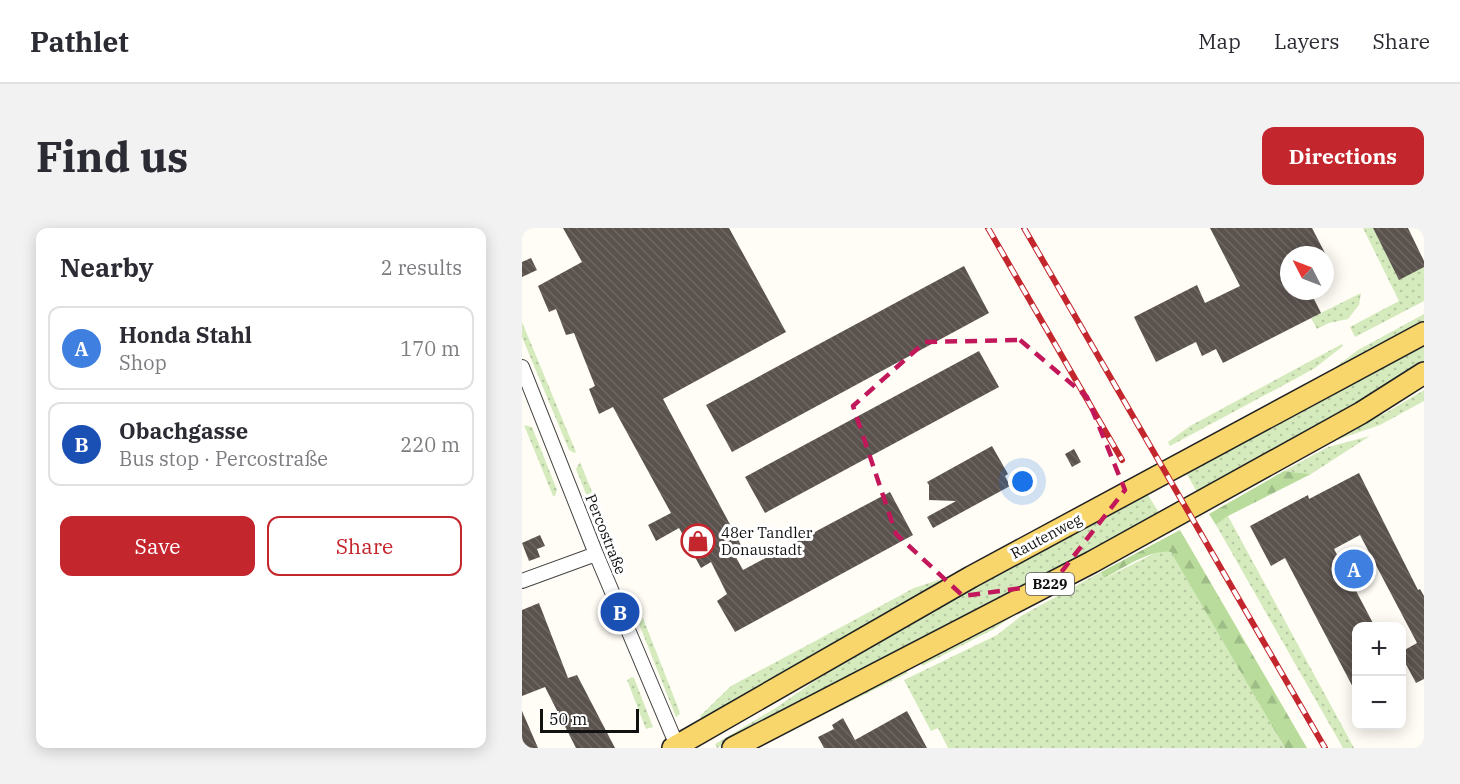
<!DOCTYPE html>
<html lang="en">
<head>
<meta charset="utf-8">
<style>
  body { margin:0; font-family:"IBM Plex Serif",serif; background:#f2f2f3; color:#2b2b33 }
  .controls { position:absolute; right:18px; bottom:18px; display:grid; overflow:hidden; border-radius:12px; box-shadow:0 3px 15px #0003 }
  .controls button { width:54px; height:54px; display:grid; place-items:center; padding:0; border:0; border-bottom:2px solid #e1e1e2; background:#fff; color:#2b2b33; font:30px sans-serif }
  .compass { position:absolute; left:758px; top:18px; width:54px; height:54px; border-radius:50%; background:#fff; box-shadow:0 3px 15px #0003; rotate:312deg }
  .scale { position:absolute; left:18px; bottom:15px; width:99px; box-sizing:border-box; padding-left:6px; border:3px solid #111; border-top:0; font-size:16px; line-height:21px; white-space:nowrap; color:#111; -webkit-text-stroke:4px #fff; paint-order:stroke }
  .you { position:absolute; left:501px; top:254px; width:21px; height:21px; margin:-15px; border:4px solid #fff; border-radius:50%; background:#1a73e8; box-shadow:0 0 0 9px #1a73e833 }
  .badge { display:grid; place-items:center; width:39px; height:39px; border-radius:50%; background:#c4262e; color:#fff; font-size:20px; font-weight:700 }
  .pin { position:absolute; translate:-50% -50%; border:3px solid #fff; box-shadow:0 2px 6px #0006 }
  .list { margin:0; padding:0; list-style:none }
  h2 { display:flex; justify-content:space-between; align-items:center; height:78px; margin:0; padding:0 24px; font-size:26px }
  h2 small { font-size:20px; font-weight:400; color:#7c7c81 }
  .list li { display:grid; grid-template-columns:39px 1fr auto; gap:18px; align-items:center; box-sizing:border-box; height:84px; margin:0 12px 12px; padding:0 12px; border:2px solid #e1e1e2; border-radius:12px }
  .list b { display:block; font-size:22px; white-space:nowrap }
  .list p { margin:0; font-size:20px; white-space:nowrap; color:#7c7c81 }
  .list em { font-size:20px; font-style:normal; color:#7c7c81 }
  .actions { display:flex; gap:12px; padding:18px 24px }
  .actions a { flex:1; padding:14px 0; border:2px solid #c4262e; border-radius:12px; text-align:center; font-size:21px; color:#c4262e }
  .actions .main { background:#c4262e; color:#fff }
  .map { position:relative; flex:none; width:902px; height:520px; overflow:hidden; border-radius:12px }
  header { display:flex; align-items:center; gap:36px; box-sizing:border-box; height:84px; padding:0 30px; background:#fff; border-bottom:2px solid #e1e1e2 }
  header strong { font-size:28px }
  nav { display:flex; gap:33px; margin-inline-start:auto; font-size:21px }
  .intro { display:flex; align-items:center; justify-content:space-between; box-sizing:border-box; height:144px; padding:0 36px }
  h1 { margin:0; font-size:42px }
  .button { padding:15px 27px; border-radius:12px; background:#c4262e; color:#fff; font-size:21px; font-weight:700 }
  main { display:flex; gap:36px; padding:0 36px }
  aside { flex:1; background:#fff; border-radius:12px; box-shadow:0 3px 15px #0003 }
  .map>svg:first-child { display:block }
  .grass { fill:url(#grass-dots) }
  .forest { fill:url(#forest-firs) }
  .building { fill:url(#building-back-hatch) }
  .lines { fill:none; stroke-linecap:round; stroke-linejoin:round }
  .minor-casing { stroke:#444; stroke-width:16 }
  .primary-casing { stroke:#222; stroke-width:24 }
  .minor { stroke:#fff; stroke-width:14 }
  .primary { stroke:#f9d66b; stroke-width:21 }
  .rail-casing { stroke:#c4262e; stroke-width:6 }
  .rail { stroke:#fff; stroke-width:4; stroke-dasharray:11; stroke-linecap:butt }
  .marked { fill:none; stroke:#c2185b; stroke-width:4.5; stroke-dasharray:12 8; stroke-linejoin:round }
  .labels { text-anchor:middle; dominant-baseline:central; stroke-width:6; stroke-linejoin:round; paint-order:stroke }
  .shield { fill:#fff; stroke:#585858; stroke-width:1.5 }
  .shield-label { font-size:14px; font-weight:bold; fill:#111 }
  .poi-label { font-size:15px; fill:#111; stroke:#fff; text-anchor:start }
  .street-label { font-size:15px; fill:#111; stroke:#fff }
</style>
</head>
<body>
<header>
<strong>Pathlet</strong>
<nav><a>Map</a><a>Layers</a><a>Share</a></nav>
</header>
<div class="intro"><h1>Find us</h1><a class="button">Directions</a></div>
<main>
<aside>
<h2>Nearby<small>2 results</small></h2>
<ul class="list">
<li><span class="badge" style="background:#3f7fe0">A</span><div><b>Honda Stahl</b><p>Shop</p></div><em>170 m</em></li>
<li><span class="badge" style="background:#1a4fb4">B</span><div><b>Obachgasse</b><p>Bus stop · Percostraße</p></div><em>220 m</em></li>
</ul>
<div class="actions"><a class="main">Save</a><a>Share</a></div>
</aside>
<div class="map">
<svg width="902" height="520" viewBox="0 0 902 520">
  <defs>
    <pattern id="grass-dots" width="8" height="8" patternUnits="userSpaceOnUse" patternTransform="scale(1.5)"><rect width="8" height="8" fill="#d5ebbd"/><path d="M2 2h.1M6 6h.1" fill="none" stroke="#b6c8a1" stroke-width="1.8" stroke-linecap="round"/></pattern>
    <pattern id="forest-firs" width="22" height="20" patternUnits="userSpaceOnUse" patternTransform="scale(1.5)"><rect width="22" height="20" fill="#b9dc9c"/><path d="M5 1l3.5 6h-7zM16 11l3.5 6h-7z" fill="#9ebc85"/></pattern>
    <pattern id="building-back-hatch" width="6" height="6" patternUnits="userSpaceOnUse" patternTransform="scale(1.5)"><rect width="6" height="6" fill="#5a524d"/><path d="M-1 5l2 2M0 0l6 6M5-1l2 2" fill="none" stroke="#6d6662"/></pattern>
  </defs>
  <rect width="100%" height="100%" fill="#fffdf5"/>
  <!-- grass -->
  <path class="grass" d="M841,0H851L877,50L902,39V73L833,109L828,99L877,73Z
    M839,65L837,77L826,91L807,95L795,101L789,90Z
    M902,86V98L806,145L836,122Z
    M0,94L54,224L52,225L47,222L0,109Z
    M902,113V136L676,266L663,243Z
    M820,116L821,118L793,140L773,151L648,218L646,214L668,198Z
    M902,162V173L858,197L811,213L809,211L850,189L862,186Z
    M2,197L10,199L35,262L33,268H31Z
    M848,208L789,246L762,243L806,219Z
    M58,234L94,323L88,326L54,241Z
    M624,264L638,286L328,452L195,520L193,516L252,481L342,419Z
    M706,288L832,520H821L694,297Z
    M641,323L649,324L654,330L763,520H426L416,500L409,503L382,452L475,407L499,388L579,344L583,350L631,326Z
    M434,346L182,494L178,488L209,458L392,360Z
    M494,384V386L472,401L400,438L399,431Z
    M121,390L157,482L158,486L154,489L117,396Z
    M382,441L386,445L279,498L278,495Z
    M110,449L112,450L131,499L124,501L105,452Z"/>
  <!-- forest -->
  <path class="forest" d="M762,243L789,246L706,288L694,297L687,286Z
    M658,302L785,520H763L649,324C627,321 602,340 582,350L579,344Z"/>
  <!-- building -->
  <path class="building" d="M41,0H207L264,104L141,171L219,317L210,322L221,342L368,264L391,307L213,404L195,373L205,366L189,334L179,340L157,300L134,313L126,297L149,285L91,179L77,186L67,161L73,158L52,105L44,107L34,81L27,84L16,58L60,34Z
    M688,0H790L804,27H767V63H788L799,85L701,135L694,121L680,128L674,114L634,134L612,89L675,57L683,75L718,58Z
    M851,0H886L902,33V39L877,52Z
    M9,30L15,42L0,49V34Z
    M442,38L467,85L210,224L184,177Z
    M457,123L477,159L243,285L223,249Z
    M470,218L486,246L483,248L488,258L411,300L405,289L434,273L407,272V257L405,254Z
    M552,221L559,234L550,239L543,226Z
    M837,245L896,362L898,361L902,368V451L894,455L879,427V424L895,415L838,307L812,321L853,399H834V465L763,330L749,338L728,298L786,267L787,271Z
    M18,307L23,318L15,321L18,329L7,333L0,315Z
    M17,375L46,450L55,447L93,520H54L23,459L0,468V382Z
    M0,483L16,520H0Z
    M385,483L405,520H302L296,509L312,501L310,497L321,490L333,512Z"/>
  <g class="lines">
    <!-- minor casing -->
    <g class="minor-casing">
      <path id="minor" d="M0,139L74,326L156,520
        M0,353L74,326"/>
    </g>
    <!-- primary casing -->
    <g class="primary-casing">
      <path id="primary" d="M151,520L449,349L902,105
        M211,520L570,334L839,185L902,145"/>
    </g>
    <!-- minor -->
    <use href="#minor" class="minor"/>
    <!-- primary -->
    <use href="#primary" class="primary"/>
    <!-- rail casing -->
    <g class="rail-casing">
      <path id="rail" d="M466,0L600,232
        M502,0L803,520"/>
    </g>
    <!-- rail -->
    <use href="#rail" class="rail"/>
  </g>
  <!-- marked area -->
  <path class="marked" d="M498,112L565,169L603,262L530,356L441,368L374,306L331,178L403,114Z"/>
  <!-- icons -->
  <defs>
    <g id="shop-ring" transform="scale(1.725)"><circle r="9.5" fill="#fff" stroke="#c4262e" stroke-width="1.5"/><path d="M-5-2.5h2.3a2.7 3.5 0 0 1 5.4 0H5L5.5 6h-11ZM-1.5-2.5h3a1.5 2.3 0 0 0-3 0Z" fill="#c4262e"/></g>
  </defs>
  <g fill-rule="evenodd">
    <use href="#shop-ring" x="176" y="313"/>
  </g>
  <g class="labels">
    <!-- shield labels -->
    <rect class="shield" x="504" y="345" width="48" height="22" rx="4.5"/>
    <g class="shield-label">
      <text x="528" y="356">B229</text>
    </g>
    <!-- poi labels -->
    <g class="poi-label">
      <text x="199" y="304">48er Tandler<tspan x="199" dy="17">Donaustadt</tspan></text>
    </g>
    <!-- street labels -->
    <g class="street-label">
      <text transform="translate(84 306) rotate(68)">Percostraße</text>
      <text transform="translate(524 308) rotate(-28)">Rautenweg</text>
    </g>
  </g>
</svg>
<div class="controls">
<button>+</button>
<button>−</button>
</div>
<svg class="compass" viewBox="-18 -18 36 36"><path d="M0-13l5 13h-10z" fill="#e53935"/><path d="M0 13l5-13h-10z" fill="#7c7c81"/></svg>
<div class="scale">50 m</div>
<div class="you"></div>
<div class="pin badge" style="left:832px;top:341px;background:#3f7fe0">A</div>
<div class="pin badge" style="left:98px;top:384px;background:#1a4fb4">B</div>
</div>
</main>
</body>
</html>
